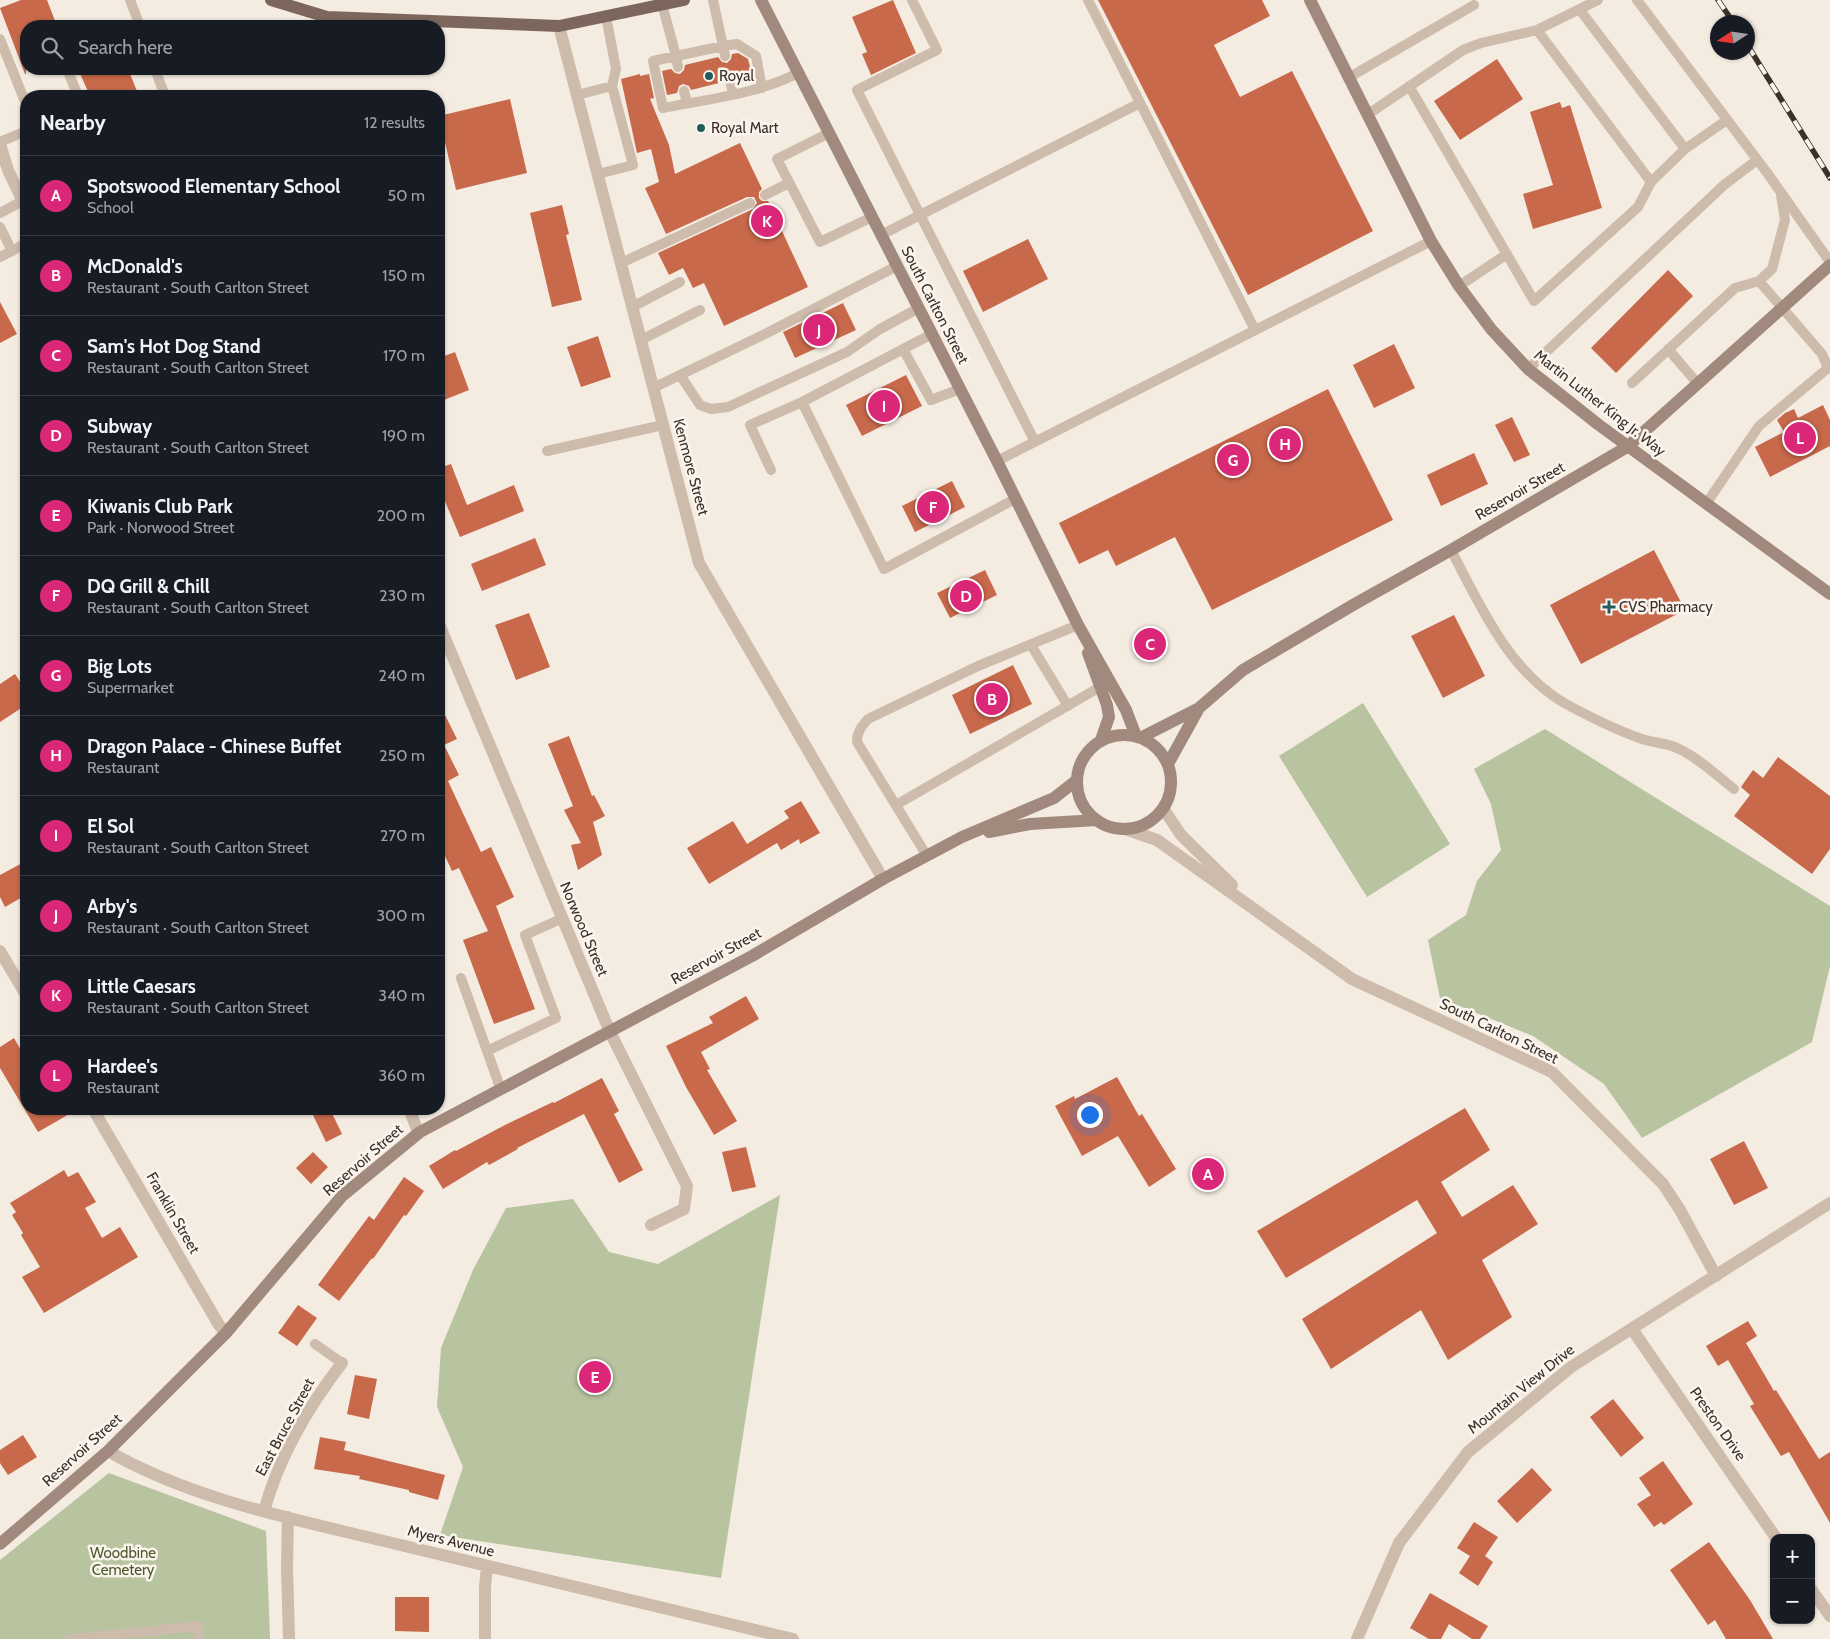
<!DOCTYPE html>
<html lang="en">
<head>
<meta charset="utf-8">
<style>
  body { margin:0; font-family:Cabin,sans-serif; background:#20242c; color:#f1f3f6 }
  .controls { position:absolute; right:15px; bottom:15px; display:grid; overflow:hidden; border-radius:10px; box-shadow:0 1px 4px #0004 }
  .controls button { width:45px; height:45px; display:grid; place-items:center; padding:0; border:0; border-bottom:1px solid #363941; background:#171b24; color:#f1f3f6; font:25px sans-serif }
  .compass { position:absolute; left:1710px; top:15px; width:45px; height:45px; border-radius:50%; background:#171b24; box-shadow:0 1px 4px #0004; rotate:258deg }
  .you { position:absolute; left:1089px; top:1114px; width:18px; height:18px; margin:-12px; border:4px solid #fff; border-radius:50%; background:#1a73e8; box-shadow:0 0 0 8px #1a73e833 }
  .badge { display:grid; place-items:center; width:32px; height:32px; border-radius:50%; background:#db2777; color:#fff; font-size:16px; font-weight:700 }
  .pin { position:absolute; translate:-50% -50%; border:2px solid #fff; box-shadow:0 1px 5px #0006 }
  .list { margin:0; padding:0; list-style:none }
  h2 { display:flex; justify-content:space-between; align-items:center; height:65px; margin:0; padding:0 20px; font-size:21px }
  h2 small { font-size:16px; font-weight:400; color:#9ea1a6 }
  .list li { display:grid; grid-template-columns:32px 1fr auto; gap:15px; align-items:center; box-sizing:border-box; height:80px; padding:0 20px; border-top:1px solid #363941 }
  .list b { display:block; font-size:19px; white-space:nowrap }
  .list p { margin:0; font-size:16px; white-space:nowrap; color:#9ea1a6 }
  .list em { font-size:16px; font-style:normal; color:#9ea1a6 }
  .icon { flex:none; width:28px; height:28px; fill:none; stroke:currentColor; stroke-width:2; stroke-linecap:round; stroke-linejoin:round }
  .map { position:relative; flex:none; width:1830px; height:1639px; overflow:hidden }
  .search { position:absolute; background:#171b24; box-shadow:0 1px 4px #0004; left:20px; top:20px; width:425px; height:55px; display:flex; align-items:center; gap:12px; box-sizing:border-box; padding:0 18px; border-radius:20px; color:#9ea1a6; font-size:19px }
  .panel { position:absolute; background:#171b24; box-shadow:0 1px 4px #0004; left:20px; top:90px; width:425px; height:1025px; border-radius:20px }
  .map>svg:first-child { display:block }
  .green { fill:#b8c4a0 }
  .building { fill:#c8694b }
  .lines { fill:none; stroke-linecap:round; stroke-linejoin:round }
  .lane { stroke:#cdbbac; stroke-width:10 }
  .street { stroke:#cdbbac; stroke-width:12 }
  .secondary { stroke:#a18a7d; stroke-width:12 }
  .primary { stroke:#7d675c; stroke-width:12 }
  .rail-casing { stroke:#3b302b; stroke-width:5.5 }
  .rail { stroke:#fbf5ee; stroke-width:4; stroke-dasharray:11; stroke-linecap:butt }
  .poi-dot { fill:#1f5a5e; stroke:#fbf5ee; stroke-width:2 }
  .labels { text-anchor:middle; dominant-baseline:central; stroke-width:5; stroke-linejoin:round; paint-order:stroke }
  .poi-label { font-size:15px; fill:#3b302b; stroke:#fbf5ee; text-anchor:start }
  .street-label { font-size:15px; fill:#3b302b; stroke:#fbf5ee }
  .park-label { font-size:15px; fill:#4a5a2e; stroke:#fbf5ee }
</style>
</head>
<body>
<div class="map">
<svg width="1830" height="1639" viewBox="0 0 1830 1639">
  <rect width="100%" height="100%" fill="#f4ebe1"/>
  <!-- green -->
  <path class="green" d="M1363,703L1450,844L1367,897L1279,756Z
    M1545,729L1830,906V966L1812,1042L1642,1138L1604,1084L1533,1036L1440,998L1428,940L1466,915L1477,881L1501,850L1491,804L1474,769Z
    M780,1195L721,1578L440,1535L463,1467L437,1407L441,1348L473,1270L506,1208L573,1199L609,1252L658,1264Z
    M109,1473L266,1531L270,1639H0V1560Z"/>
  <!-- building -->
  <path class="building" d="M21,0H47L57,26H26V74H25L0,8Z
    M893,0L916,53L871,75L862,54L867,52L852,17Z
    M1098,0H1262L1270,16L1214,45L1240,97L1292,71L1373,231L1248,295Z
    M738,53L748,59L752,75L737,79L733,74L728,73L724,77L723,82L691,90L689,86L683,84L679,86L677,93L667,95L662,71L671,69L675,73L680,74L684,70L685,65L718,57L722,62L727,63L731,59L732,54Z
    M1497,59L1523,99L1460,140L1434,101Z
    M78,69H128L139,96H90Z
    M640,74V76L649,74L654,98L650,99L669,145L675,174L740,143L762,189L759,192V198L762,201H768L808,287L724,326L704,283L693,288L683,268L669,275L658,253L753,209L757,203L754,197H747L666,234L645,188L659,182L651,149L637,153L621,79Z
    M510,99L527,173L456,190L439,116Z
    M1560,102L1562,108L1570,105L1602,208L1533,229L1523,194L1553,185L1530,112Z
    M562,205L569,234L566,235L582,300L552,307L530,213Z
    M1028,239L1048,279L983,312L963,271Z
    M1668,270L1693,296L1616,373L1591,348Z
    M0,302L17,334L0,343Z
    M843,303L856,330L795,358L783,332Z
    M598,336L611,377L581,387L567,347Z
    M1394,344L1415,388L1374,408L1353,365Z
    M455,352L469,390L439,402V358Z
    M906,375L922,406L862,436L846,405Z
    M1328,389L1393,520L1212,610L1175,537L1116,566L1108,550L1079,564L1059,523Z
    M1823,405L1830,420V446L1770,477L1755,447L1784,432L1777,420L1785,413L1794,409L1798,418Z
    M1512,417L1530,455L1514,462L1495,425Z
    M1474,453L1488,484L1441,506L1427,475Z
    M451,464L467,505L514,485L524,511L460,537L439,487V468Z
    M952,481L965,507L915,532L902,506Z
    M535,538L546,565L482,591L471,564Z
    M1654,550L1685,610L1581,664L1550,605Z
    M985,570L997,595L950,618L937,593Z
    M529,613L550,667L516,680L495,625Z
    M1454,615L1485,676L1443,698L1411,636Z
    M1013,665L1032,704L970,734L952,695Z
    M15,674L26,691V705L0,722V684Z
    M439,703L457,739L444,745L459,775L448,781L481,852L491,847L514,897L496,906L535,1009L494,1024L463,940L488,931L459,868L452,871L439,843Z
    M569,736L592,796L594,795L605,816L593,822L602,855L578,870L571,845L581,843L564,810L573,806L548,744Z
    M1778,757L1830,796V849L1812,874L1734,816L1750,795L1741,787L1753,770L1763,778Z
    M801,801L820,833L800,844L799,839L781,850L777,843L709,884L687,848L733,821L747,844L789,818L784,811Z
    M26,861V895L5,907L0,897V875Z
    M746,996L759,1019L701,1052L710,1069L707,1070L737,1121L714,1135L686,1087L666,1046L713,1023L709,1017Z
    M14,1038L26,1059V1109H78L38,1132L0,1068V1047Z
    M1117,1077L1139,1116L1142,1114L1176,1169L1149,1187L1118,1136L1082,1156L1055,1106L1074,1096L1075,1099Z
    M602,1078L619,1111L614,1114L643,1170L619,1183L584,1114L517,1148L518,1149L489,1165L487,1162L443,1189L429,1166L455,1150L456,1151L505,1125L553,1102L554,1103Z
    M1465,1108L1490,1150L1441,1182L1462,1217L1513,1185L1538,1224L1482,1260L1512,1317L1448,1360L1421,1310L1331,1369L1302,1319L1437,1233L1417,1200L1286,1278L1257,1231Z
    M310,1109H330L342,1134L326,1142Z
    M1744,1141L1768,1188L1734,1205L1710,1159Z
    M746,1147L756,1187L732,1192L722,1152Z
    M313,1152L328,1167L311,1184L296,1168Z
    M64,1170L68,1177L78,1172L96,1202L85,1208L102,1238L120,1227L138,1257L44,1313L22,1277L40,1267L21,1235L23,1233L12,1215L16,1212L10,1203Z
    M404,1177L424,1191L406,1216L404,1215L373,1259L372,1258L339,1301L318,1285L369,1216L374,1220Z
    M298,1305L317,1318L297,1346L278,1333Z
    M1748,1321L1757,1336L1746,1343L1774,1391L1776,1390L1819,1459L1830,1452V1523L1789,1452L1781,1456L1750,1406L1754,1404L1728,1360L1718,1366L1706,1346Z
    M355,1375L377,1379L369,1419L347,1414Z
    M1613,1399L1644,1438L1621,1457L1590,1417Z
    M23,1435L37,1457L8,1475L0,1463V1450Z
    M320,1437L346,1442L344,1450L445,1475L438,1500L409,1492V1490L359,1479L360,1476L314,1469Z
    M1663,1461L1693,1504L1664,1525L1661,1522L1654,1527L1637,1504L1651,1495L1639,1478Z
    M1532,1468L1552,1490L1517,1523L1497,1501Z
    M1474,1522L1498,1537L1485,1556L1493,1562L1478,1586L1459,1573L1470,1556L1457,1548Z
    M1709,1542L1750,1600L1773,1639H1726L1715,1620L1708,1625L1670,1570Z
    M1430,1593L1488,1626L1480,1639H1472L1449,1624L1441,1639H1429L1410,1628Z
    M395,1597H429V1632L395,1631Z"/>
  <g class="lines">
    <!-- lane -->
    <path class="lane" d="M130,0L140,26
      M912,0L937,50L857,90L1035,442
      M1088,0L1255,330
      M1637,0L1768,174L1830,262
      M662,4L676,56L723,46L713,0
      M1580,10L1685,149
      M606,16L616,69L612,86
      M1537,30L1651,182
      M0,39L26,104
      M725,56L723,46L737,44L756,56L762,88
      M678,67L676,56L653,61L663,108C709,99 757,94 798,73
      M67,69L78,96
      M155,69L165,96
      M1348,78L1474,5
      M730,80L733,94
      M1409,86L1534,301L1638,207L1651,182L1685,149L1727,120
      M684,91L687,103
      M577,95L612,86L633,165L598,174
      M1367,115L1463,50L1481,43L1537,30L1598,0
      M829,133L777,159L820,242L872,217
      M0,142L26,131
      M765,195L789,183
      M0,213L26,199
      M0,227L12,251L0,257
      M881,235L1140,103
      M12,251L26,243
      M621,263L750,203
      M1459,286L1507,254
      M632,307L680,282
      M641,340L700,310
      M903,349L931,400L960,389
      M1668,349L1698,384
      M1528,369L1724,185L1757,160
      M680,375L700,405L711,409L728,407L847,352L880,329L919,308
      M1632,383L1735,288L1759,281L1772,269L1785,220L1781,195
      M653,388L767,333L897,266
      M802,402L932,334
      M547,451L663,425
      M997,461L1431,241
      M771,470L750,425L802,402L884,569L1015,499
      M1706,504L1759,426L1828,368L1822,354L1759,281
      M1451,550C1480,605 1509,672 1566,704C1590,717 1616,730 1642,739C1654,743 1668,743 1679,749C1699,758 1717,776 1734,789
      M1031,645L1068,706
      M896,805L1100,687
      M927,856L857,742C857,732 861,727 868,719L978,666L1078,625
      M461,978L501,1090
      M487,1051L556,1018L525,935L563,918
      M315,1344L342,1363
      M70,1639L199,1626V1639"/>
    <!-- street -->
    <path class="street" d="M559,26L699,563L883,879
      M0,144L8,170L26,208
      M439,624L610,1032L687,1186L684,1209L651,1225
      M1163,808L1181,835L1232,885
      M1125,829L1157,840L1352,979L1552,1072L1663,1184L1680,1210L1716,1276
      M0,951L26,995
      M93,1109L219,1325L226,1333
      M409,1109L417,1129L420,1132
      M1632,1329L1776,1538
      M108,1451C193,1500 294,1519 388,1542C523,1575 658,1607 793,1639
      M264,1511C279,1457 308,1407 342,1363
      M288,1517L287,1567L289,1639
      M1811,1589L1830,1616
      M485,1639V1587L487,1566
      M1357,1639L1399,1543L1468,1452L1571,1367L1830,1203"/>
    <!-- secondary -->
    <path class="secondary" d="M761,0L997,461L1078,625L1126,710L1136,736
      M1310,0L1431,241L1459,286L1491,329L1528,369L1599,425L1830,594
      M1088,653L1107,705L1109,717L1101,740
      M1077 782a47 47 0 1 1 94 0a47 47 0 1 1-94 0Z
      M1142,737L1199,708L1243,670L1353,605L1451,550L1627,447L1830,265
      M1168,764L1199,708
      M989,832L1030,824L1097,820
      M0,1544L108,1451L226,1333L342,1196L420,1132L752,956L883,879L962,837L1054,798L1077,780"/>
    <!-- primary -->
    <path class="primary" d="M271,0L327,17L559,26L684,0"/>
    <!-- rail casing -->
    <g class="rail-casing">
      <path id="rail" d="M1718,0L1733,22
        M1748,46L1830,178"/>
    </g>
    <!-- rail -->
    <use href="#rail" class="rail"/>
  </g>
  <!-- markers -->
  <g class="poi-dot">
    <circle cx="709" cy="76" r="5"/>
    <circle cx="701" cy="128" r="5"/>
    <path d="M1606.5 599.5h5v5h5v5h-5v5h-5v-5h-5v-5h5z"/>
  </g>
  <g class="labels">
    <!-- poi labels -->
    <g class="poi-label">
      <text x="719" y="76">Royal</text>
      <text x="711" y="128">Royal Mart</text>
      <text x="1619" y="607">CVS Pharmacy</text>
    </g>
    <!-- street labels -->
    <g class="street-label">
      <text transform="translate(935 305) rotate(63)">South Carlton Street</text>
      <text transform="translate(1600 403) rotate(38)">Martin Luther King Jr. Way</text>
      <text transform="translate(691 467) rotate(75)">Kenmore Street</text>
      <text transform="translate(1520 491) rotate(-30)">Reservoir Street</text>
      <text transform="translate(584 929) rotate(67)">Norwood Street</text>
      <text transform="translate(716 956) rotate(-29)">Reservoir Street</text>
      <text transform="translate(1499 1031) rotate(26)">South Carlton Street</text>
      <text transform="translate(363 1160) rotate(-41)">Reservoir Street</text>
      <text transform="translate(173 1213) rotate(60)">Franklin Street</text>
      <text transform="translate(1521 1389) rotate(-39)">Mountain View Drive</text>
      <text transform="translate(1718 1424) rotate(55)">Preston Drive</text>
      <text transform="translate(285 1427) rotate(-62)">East Bruce Street</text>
      <text transform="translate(82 1450) rotate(-42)">Reservoir Street</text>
      <text transform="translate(451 1541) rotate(14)">Myers Avenue</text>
    </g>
    <!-- park labels -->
    <g class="park-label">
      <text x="123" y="1553">Woodbine<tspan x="123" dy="17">Cemetery</tspan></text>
    </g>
  </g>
</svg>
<div class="controls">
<button>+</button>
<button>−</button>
</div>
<svg class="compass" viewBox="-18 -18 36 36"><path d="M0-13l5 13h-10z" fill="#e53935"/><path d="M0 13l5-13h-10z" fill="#9ea1a6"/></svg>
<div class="you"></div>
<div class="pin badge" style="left:1208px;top:1174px">A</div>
<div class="pin badge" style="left:992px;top:699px">B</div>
<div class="pin badge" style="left:1150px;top:644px">C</div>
<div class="pin badge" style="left:966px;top:596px">D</div>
<div class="pin badge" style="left:595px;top:1377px">E</div>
<div class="pin badge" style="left:933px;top:507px">F</div>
<div class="pin badge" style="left:1233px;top:460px">G</div>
<div class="pin badge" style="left:1285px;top:444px">H</div>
<div class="pin badge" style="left:884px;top:406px">I</div>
<div class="pin badge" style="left:819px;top:330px">J</div>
<div class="pin badge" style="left:767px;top:221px">K</div>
<div class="pin badge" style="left:1800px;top:438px">L</div>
<div class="search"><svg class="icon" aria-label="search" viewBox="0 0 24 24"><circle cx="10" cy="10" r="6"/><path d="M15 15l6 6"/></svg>Search here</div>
<section class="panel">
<h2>Nearby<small>12 results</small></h2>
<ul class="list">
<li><span class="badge">A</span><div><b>Spotswood Elementary School</b><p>School</p></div><em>50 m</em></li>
<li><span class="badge">B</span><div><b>McDonald's</b><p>Restaurant · South Carlton Street</p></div><em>150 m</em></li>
<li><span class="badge">C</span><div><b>Sam's Hot Dog Stand</b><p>Restaurant · South Carlton Street</p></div><em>170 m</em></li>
<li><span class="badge">D</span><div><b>Subway</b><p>Restaurant · South Carlton Street</p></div><em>190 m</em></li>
<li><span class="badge">E</span><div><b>Kiwanis Club Park</b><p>Park · Norwood Street</p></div><em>200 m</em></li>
<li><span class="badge">F</span><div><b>DQ Grill &amp; Chill</b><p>Restaurant · South Carlton Street</p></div><em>230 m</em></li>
<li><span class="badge">G</span><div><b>Big Lots</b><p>Supermarket</p></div><em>240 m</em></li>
<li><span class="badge">H</span><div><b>Dragon Palace - Chinese Buffet</b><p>Restaurant</p></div><em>250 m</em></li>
<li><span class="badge">I</span><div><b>El Sol</b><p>Restaurant · South Carlton Street</p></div><em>270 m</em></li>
<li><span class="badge">J</span><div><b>Arby's</b><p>Restaurant · South Carlton Street</p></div><em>300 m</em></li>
<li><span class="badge">K</span><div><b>Little Caesars</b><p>Restaurant · South Carlton Street</p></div><em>340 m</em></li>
<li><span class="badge">L</span><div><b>Hardee's</b><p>Restaurant</p></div><em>360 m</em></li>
</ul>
</section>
</div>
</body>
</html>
